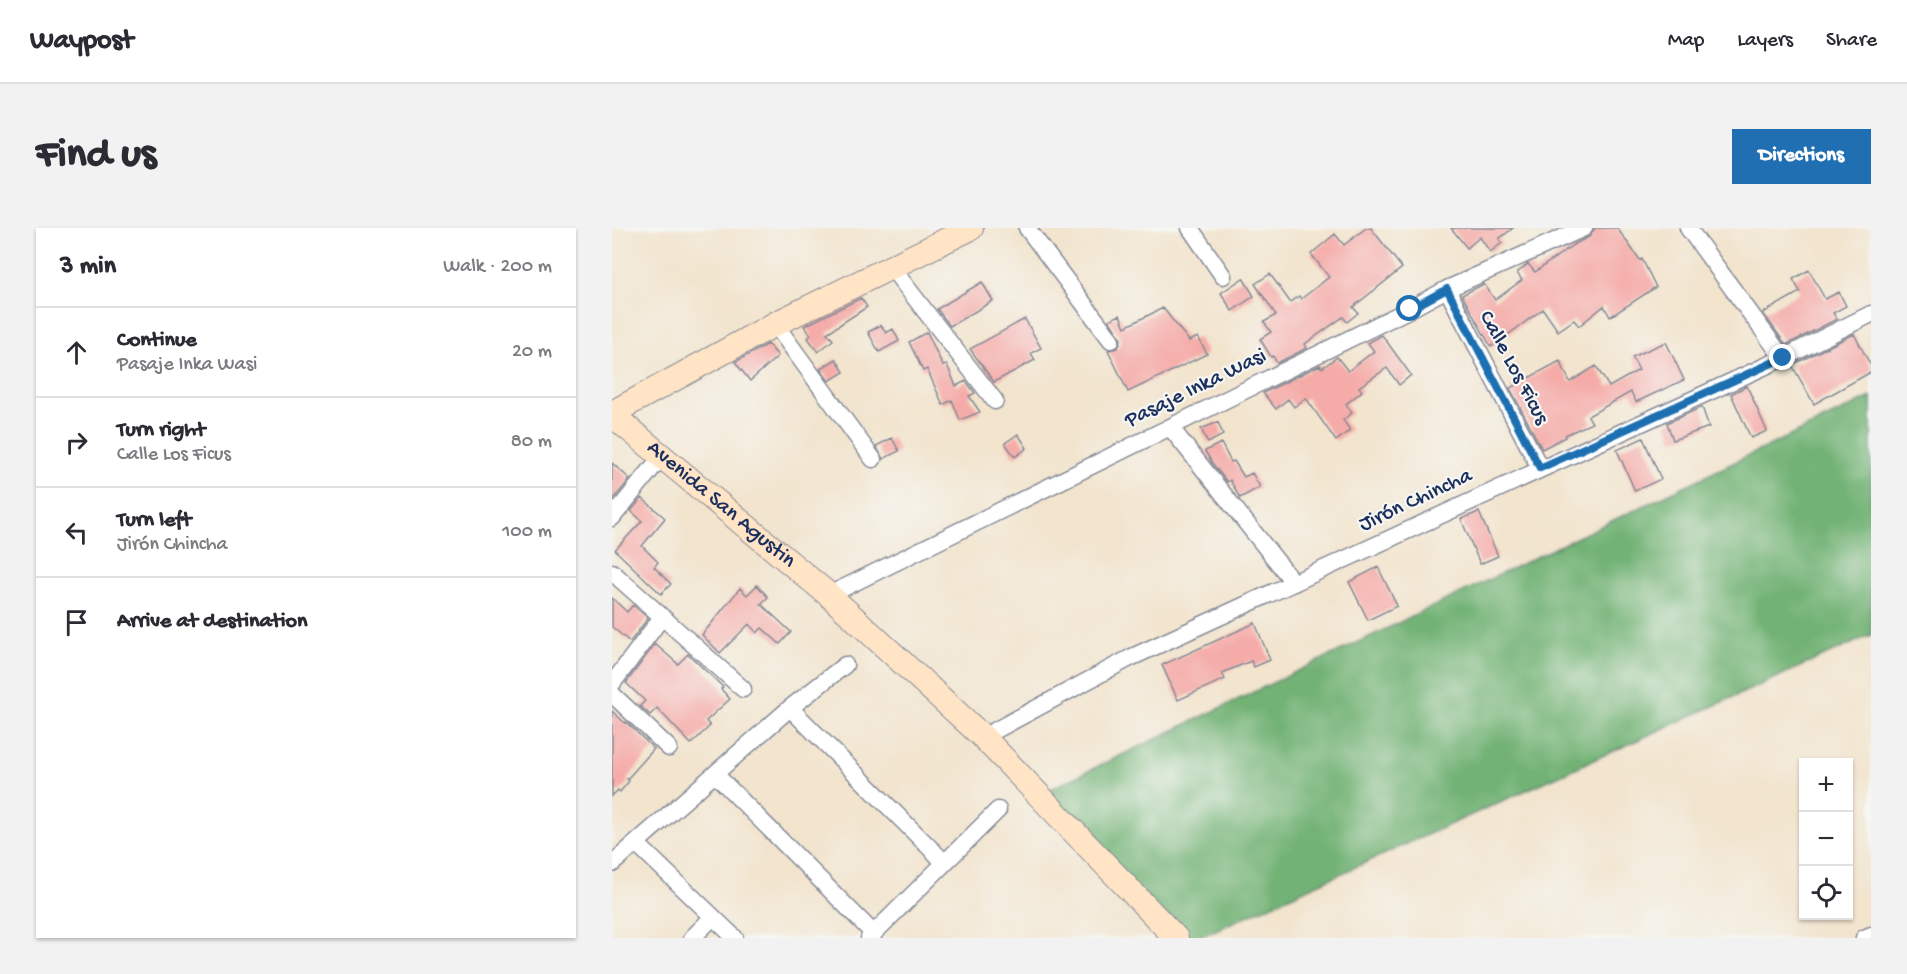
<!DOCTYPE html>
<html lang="en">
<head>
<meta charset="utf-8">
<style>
  body { margin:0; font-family:"Gochi Hand",sans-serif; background:#f2f2f3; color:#2b2b33 }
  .controls { position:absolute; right:18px; bottom:18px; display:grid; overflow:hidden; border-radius:0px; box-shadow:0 2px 4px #0004 }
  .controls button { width:54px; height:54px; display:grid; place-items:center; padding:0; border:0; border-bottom:2px solid #e1e1e2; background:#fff; color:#2b2b33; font:30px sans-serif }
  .stop { position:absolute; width:18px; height:18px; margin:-14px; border:4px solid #1f6fb2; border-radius:50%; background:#fff }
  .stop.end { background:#1f6fb2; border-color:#fff; box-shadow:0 2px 6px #0008 }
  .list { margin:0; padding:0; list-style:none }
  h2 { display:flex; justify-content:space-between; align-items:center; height:78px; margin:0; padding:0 24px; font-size:26px }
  h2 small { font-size:20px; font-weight:400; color:#7c7c81 }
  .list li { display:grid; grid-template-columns:39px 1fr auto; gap:18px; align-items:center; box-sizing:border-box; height:90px; padding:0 24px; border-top:2px solid #e1e1e2 }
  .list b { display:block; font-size:22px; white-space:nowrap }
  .list p { margin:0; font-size:20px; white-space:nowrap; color:#7c7c81 }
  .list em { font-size:20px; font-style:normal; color:#7c7c81 }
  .icon { flex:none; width:33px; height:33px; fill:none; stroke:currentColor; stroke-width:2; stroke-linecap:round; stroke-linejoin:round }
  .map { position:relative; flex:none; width:1259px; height:710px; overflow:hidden; border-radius:0px }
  header { display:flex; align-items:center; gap:36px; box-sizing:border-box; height:84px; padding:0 30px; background:#fff; border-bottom:2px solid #e1e1e2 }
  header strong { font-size:28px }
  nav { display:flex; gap:33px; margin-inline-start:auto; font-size:21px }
  .intro { display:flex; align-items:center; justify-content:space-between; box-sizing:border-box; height:144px; padding:0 36px }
  h1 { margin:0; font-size:42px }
  .button { padding:15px 27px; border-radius:0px; background:#1f6fb2; color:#fff; font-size:21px; font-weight:700 }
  main { display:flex; gap:36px; padding:0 36px }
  aside { flex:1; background:#fff; border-radius:0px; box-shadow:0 2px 4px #0004 }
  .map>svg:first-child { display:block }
  .forest { fill:#72b274; stroke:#467069; stroke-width:1.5 }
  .building { fill:#f5aca9 }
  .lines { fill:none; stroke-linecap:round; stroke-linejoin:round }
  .street-casing { stroke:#868a96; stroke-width:19 }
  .secondary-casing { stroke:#868a96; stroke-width:26 }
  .street { stroke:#fff; stroke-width:16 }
  .secondary { stroke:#ffe4c6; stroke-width:24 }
  .route { stroke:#1f6fb2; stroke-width:8 }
  .labels { text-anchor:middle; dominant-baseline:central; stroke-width:4.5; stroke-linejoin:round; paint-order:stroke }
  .street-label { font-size:22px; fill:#1b2f5e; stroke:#f6f6f2 }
</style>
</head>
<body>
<header>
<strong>Waypost</strong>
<nav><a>Map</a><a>Layers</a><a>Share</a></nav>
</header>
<div class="intro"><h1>Find us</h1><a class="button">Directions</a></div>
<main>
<aside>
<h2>3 min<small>Walk · 200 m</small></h2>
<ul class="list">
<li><svg class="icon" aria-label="ahead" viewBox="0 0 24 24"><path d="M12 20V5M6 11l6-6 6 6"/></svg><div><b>Continue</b><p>Pasaje Inka Wasi</p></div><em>20 m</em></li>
<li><svg class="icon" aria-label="right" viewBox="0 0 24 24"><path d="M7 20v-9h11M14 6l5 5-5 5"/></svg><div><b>Turn right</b><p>Calle Los Ficus</p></div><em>80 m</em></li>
<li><svg class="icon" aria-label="left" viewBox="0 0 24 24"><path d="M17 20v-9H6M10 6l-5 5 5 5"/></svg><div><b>Turn left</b><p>Jirón Chincha</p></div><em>100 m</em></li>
<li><svg class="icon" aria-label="arrive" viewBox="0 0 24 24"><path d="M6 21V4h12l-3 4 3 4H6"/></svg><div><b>Arrive at destination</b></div></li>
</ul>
</aside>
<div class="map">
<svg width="1259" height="710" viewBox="0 0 1259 710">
  <rect width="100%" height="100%" fill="#f6f6f2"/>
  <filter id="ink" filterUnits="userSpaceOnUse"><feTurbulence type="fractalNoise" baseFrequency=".0167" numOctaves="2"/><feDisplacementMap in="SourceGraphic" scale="12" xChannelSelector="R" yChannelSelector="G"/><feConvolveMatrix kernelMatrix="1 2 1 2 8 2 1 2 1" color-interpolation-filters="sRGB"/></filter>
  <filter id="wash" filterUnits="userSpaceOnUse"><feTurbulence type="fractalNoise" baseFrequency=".008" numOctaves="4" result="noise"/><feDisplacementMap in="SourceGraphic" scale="24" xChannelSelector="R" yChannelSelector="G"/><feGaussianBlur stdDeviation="1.35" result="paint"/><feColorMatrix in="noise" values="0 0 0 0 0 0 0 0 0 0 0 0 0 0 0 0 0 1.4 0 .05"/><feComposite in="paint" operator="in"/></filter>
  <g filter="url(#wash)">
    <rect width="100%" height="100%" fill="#f2e4cd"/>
    <!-- forest -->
    <path class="forest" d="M1259,169V407L586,710H565L426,567Z"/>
    <g id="blocks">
      <!-- building -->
      <path class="building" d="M754,0H759L790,40L741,79L746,85L735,94L731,89L693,116L695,120L665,135L661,128L659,129L648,111L659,104L652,94L664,87L643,56L658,46L678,74L687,68L689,71L717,49L699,26L723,6L732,17Z
        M839,0H901L887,11L890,15L878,24L868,9L855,20Z
        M983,0H1005L1028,32L1030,31L1044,59L998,89L992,78L967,98L962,92L946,103L931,81L879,119L850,67L872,56L883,72L910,52L905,45L916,36L923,44L961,17L977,9Z
        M1197,42L1213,71L1227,64L1234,78L1221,85L1225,91L1174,117L1151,85L1188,64L1181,51Z
        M631,50L642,68L620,83L609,65Z
        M370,54L381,73L338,98L325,81Z
        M249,70L255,79L215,105L221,112L206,124L196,110L199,107L192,98Z
        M551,80L577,113L586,109L595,126L516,164L496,122L506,120L509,111L497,92L508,87L513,99Z
        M413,91L429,120L419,125L423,132L382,154L358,121Z
        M269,97L274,105L281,101L287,113L267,124L256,104Z
        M315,104L331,138L335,137L344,158L354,153L363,165L357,168L368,184L348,192L340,172L331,177L315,141L311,143L297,114Z
        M1242,106L1259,138V144L1202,176L1180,137Z
        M770,107L799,147L787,157L775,140L747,159L750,163L734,176L740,185L731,192L738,202L724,213L694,170L682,179L676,171L664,181L651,165L708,137L710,140L725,129L736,143L762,123L756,115Z
        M1054,114L1072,152L1024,174L1019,164L976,188L980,195L953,207V209L930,221L898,160L948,133L958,154L984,138L997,159L1027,142L1020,129Z
        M156,116L166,128L138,153L123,134Z
        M224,131L232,144L217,153L208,141Z
        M1135,158L1155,203L1139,210L1119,166Z
        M1090,179L1097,199L1061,212L1055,195Z
        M606,194L611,207L596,215L589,201Z
        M406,206L415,220L403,229L393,215Z
        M280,210L287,223L271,231L264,218Z
        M1031,210L1049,251L1023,263L1005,222Z
        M609,215L619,234L622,233L632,249L640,245L648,259L628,270L618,252L615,254L600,235L593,223Z
        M0,235L18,251L0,273Z
        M30,270L53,290L30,318L46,334L42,339L59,356L49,366L3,322L30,293L19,283Z
        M867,284L886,328L868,336L849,291Z
        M766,339L785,378L756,392L737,354Z
        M145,357L156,369L149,376L179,404L168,416L150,400L145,405L137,396L108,425L90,407L128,360L135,367Z
        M0,370L15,384L21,377L36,390L18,414L0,399Z
        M643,395L658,432L642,439L639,433L610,445L613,451L566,472L550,437Z
        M43,416L66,436L76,426L111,459L109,461L118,471L94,493L98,498L79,516L45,480L38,487L28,478L33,473L14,455Z
        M0,483L13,495L14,494L42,521L15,551L17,553L8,564L6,562L0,568Z"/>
    </g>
  </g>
  <g filter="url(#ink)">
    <use href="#blocks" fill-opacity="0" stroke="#868a96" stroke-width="1.5"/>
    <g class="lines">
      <!-- street casing -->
      <g class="street-casing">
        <path id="street" d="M415,0L499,112
          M578,0L611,48
          M1076,0L1171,130
          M279,39L383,173
          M835,61L928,240
          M163,96L261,231
          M558,199L682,355
          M0,290L50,228
          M0,344L131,461
          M217,367L798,81L835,61L972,0
          M0,456L50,389
          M0,466L57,520
          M178,480L333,635
          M371,509L518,430L1171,130L1259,86
          M103,546L262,706
          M24,615L123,710
          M0,636L178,480L233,437
          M80,710L101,689
          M257,710L386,582
          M1252,710L1259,707"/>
      </g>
      <!-- secondary casing -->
      <g class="secondary-casing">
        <g id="secondary">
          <path d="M0,185L163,96L359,0"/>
          <path id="s1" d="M0,187L217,367L371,509L564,710"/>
        </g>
      </g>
      <!-- street -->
      <use href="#street" class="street"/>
      <!-- secondary -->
      <use href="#secondary" class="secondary"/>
    </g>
  </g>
  <g class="lines" filter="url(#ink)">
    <!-- route -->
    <path class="route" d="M798,81L835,61L928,240L1171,130"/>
  </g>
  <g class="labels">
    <!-- street labels -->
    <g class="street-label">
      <text transform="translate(901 140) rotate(62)">Calle Los Ficus</text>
      <text transform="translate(584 161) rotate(-26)">Pasaje Inka Wasi</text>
      <text transform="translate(804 273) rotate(-25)">Jirón Chincha</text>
      <text stroke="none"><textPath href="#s1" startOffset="141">Avenida San Agustin</textPath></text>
    </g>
  </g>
</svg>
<div class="controls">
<button>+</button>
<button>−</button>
<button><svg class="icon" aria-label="locate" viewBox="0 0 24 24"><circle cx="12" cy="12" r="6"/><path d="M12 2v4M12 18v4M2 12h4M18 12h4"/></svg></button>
</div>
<div class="stop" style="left:798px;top:81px"></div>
<div class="stop end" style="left:1171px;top:130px"></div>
</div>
</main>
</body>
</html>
